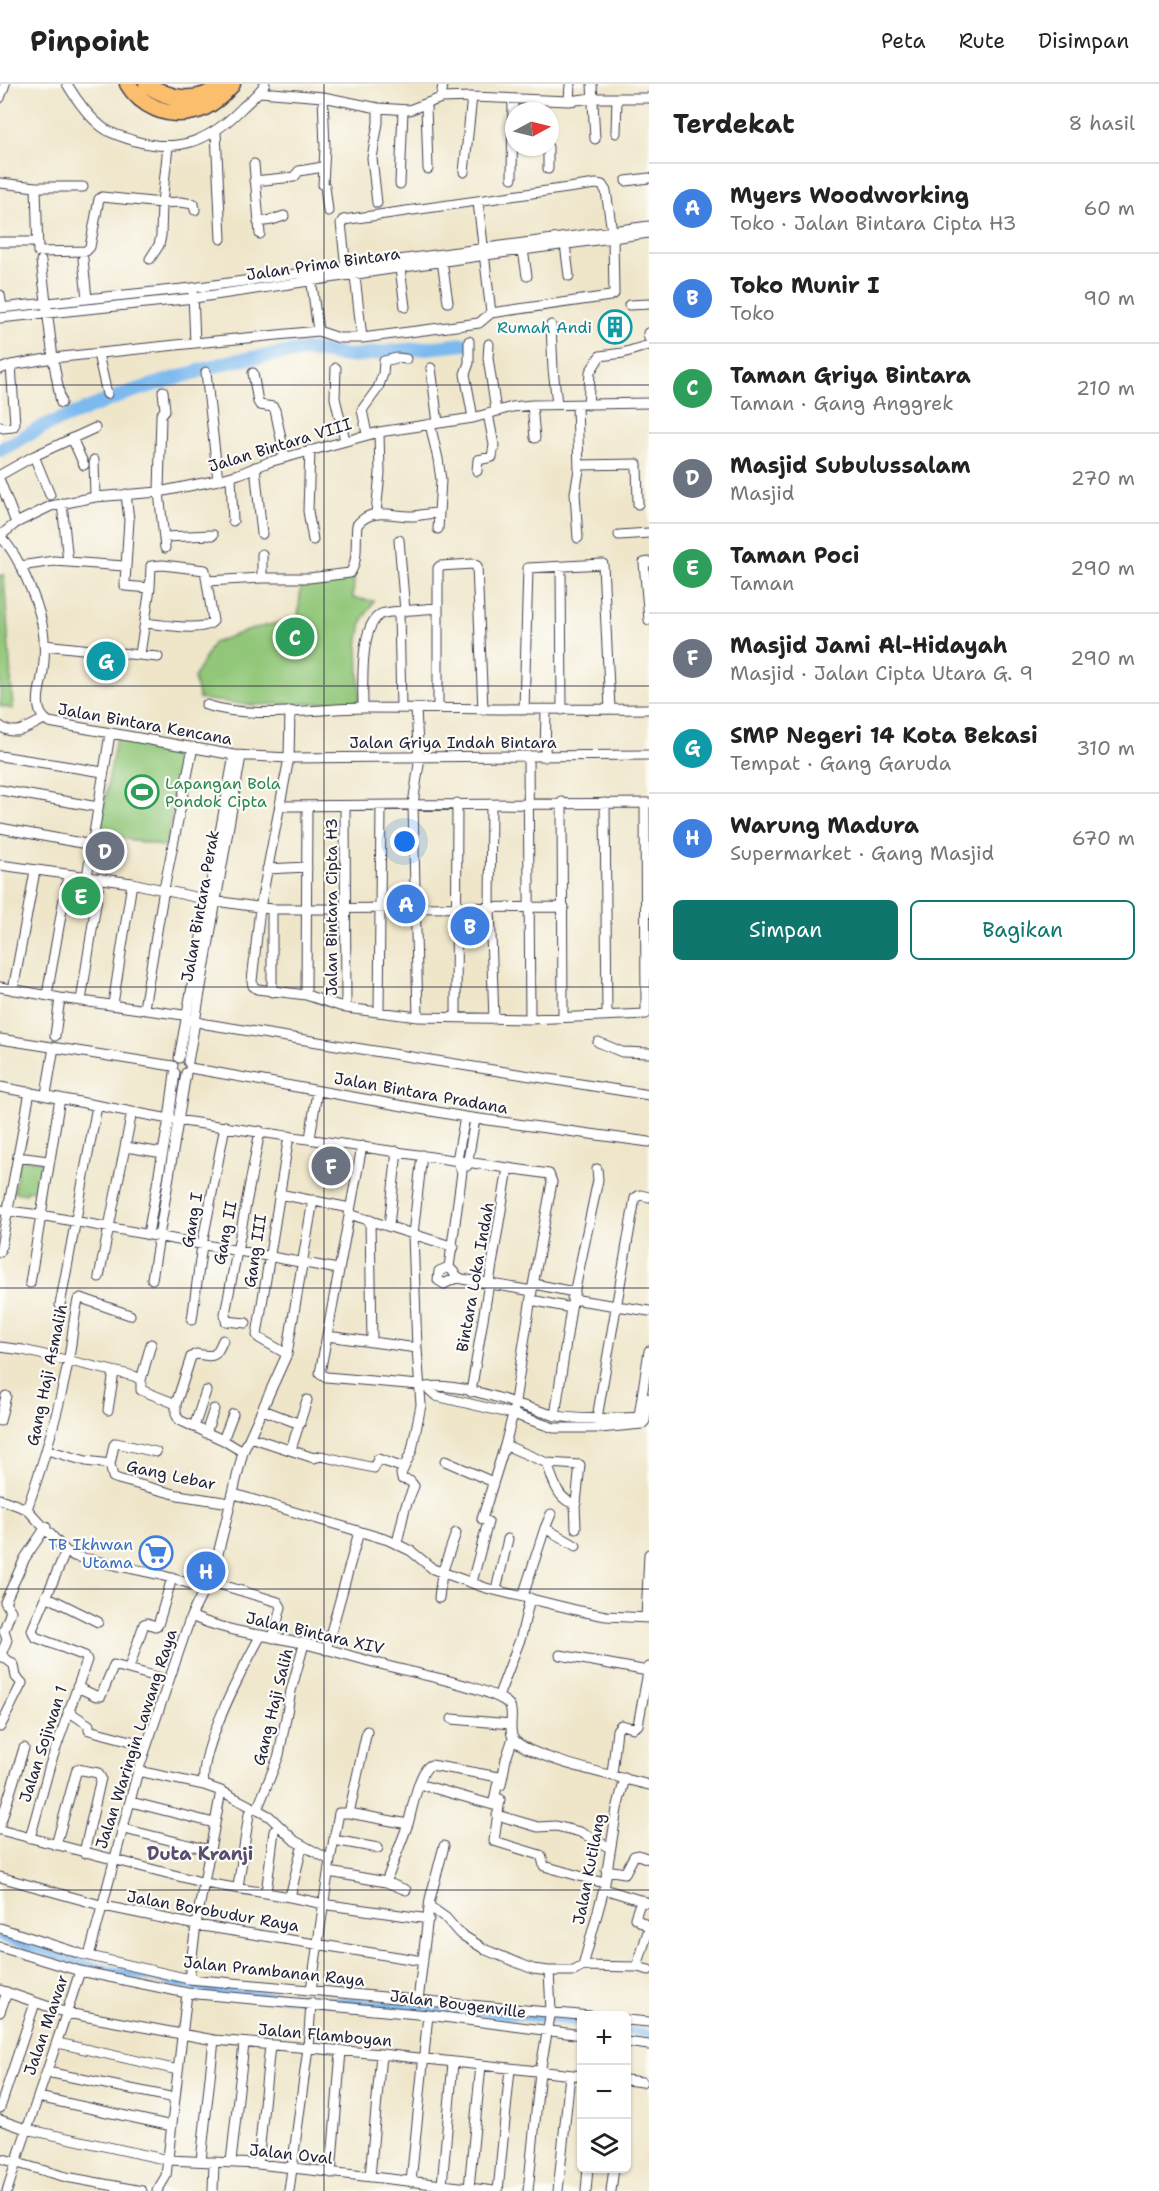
<!DOCTYPE html>
<html lang="id">
<head>
<meta charset="utf-8">
<style>
  body { margin:0; font-family:"Shantell Sans",sans-serif; background:#f2f2f2; color:#222 }
  .controls { position:absolute; right:18px; bottom:18px; display:grid; overflow:hidden; border-radius:9px; box-shadow:0 2px 4px #0004 }
  .controls button { width:54px; height:54px; display:grid; place-items:center; padding:0; border:0; border-bottom:2px solid #e0e0e0; background:#fff; color:#222; font:30px sans-serif }
  .compass { position:absolute; left:505px; top:18px; width:54px; height:54px; border-radius:50%; background:#fff; box-shadow:0 2px 4px #0004; rotate:83deg }
  .you { position:absolute; left:405px; top:758px; width:21px; height:21px; margin:-15px; border:4px solid #fff; border-radius:50%; background:#1a73e8; box-shadow:0 0 0 9px #1a73e833 }
  .badge { display:grid; place-items:center; width:39px; height:39px; border-radius:50%; background:#0f766e; color:#fff; font-size:20px; font-weight:700 }
  .pin { position:absolute; translate:-50% -50%; border:3px solid #fff; box-shadow:0 2px 6px #0006 }
  .list { margin:0; padding:0; list-style:none }
  h2 { display:flex; justify-content:space-between; align-items:center; height:78px; margin:0; padding:0 24px; font-size:26px }
  h2 small { font-size:20px; font-weight:400; color:#767676 }
  .list li { display:grid; grid-template-columns:39px 1fr auto; gap:18px; align-items:center; box-sizing:border-box; height:90px; padding:0 24px; border-top:2px solid #e0e0e0 }
  .list b { display:block; font-size:22px; white-space:nowrap }
  .list p { margin:0; font-size:20px; white-space:nowrap; color:#767676 }
  .list em { font-size:20px; font-style:normal; color:#767676 }
  .actions { display:flex; gap:12px; padding:18px 24px }
  .actions a { flex:1; padding:14px 0; border:2px solid #0f766e; border-radius:9px; text-align:center; font-size:21px; color:#0f766e }
  .actions .main { background:#0f766e; color:#fff }
  .icon { flex:none; width:33px; height:33px; fill:none; stroke:currentColor; stroke-width:2; stroke-linecap:round; stroke-linejoin:round }
  .map { position:relative; flex:none; width:649px; height:2107px; overflow:hidden }
  header { display:flex; align-items:center; gap:36px; box-sizing:border-box; height:84px; padding:0 30px; background:#fff; border-bottom:2px solid #e0e0e0 }
  header strong { font-size:28px }
  nav { display:flex; gap:33px; margin-inline-start:auto; font-size:21px }
  main { display:flex }
  aside { flex:1; background:#fff }
  .map>svg:first-child { display:block }
  .green { fill:#92c779; stroke:#5a745a; stroke-width:1.5 }
  .lines { fill:none; stroke-linecap:round; stroke-linejoin:round }
  .canal { stroke:#7cb9ef; stroke-width:8 }
  .river { stroke:#7cb9ef; stroke-width:14 }
  .minor-casing { stroke:#413f50; stroke-width:11 }
  .motorway-casing { stroke:#413f50; stroke-width:19 }
  .minor { stroke:#fff; stroke-width:9 }
  .motorway { stroke:#fabe6d; stroke-width:16 }
  .grid { fill:none; stroke:#22223b; stroke-width:1.5; stroke-opacity:0.55 }
  .labels { text-anchor:middle; dominant-baseline:central; stroke-width:4.5; stroke-linejoin:round; paint-order:stroke }
  .street-label { font-size:16px; fill:#22223b; stroke:#fdfcf7 }
  .culture-label { font-size:16px; fill:#0d838f; stroke:#fdfcf7; text-anchor:end }
  .leisure-label { font-size:16px; fill:#27864d; stroke:#fdfcf7; text-anchor:start }
  .shop-label { font-size:16px; fill:#366cbe; stroke:#fdfcf7; text-anchor:end }
  .neighbourhood-label { font-size:18px; font-weight:bold; fill:#5a4d74; stroke:#fdfcf7 }
</style>
</head>
<body>
<header>
<strong>Pinpoint</strong>
<nav><a>Peta</a><a>Rute</a><a>Disimpan</a></nav>
</header>
<main>
<div class="map">
<svg width="649" height="2107" viewBox="0 0 649 2107">
  <rect width="100%" height="100%" fill="#fdfcf7"/>
  <filter id="ink" filterUnits="userSpaceOnUse"><feTurbulence type="fractalNoise" baseFrequency=".0167" numOctaves="2"/><feDisplacementMap in="SourceGraphic" scale="12" xChannelSelector="R" yChannelSelector="G"/><feConvolveMatrix kernelMatrix="1 2 1 2 8 2 1 2 1" color-interpolation-filters="sRGB"/></filter>
  <filter id="wash" filterUnits="userSpaceOnUse"><feTurbulence type="fractalNoise" baseFrequency=".008" numOctaves="4" result="noise"/><feDisplacementMap in="SourceGraphic" scale="24" xChannelSelector="R" yChannelSelector="G"/><feGaussianBlur stdDeviation="1.35" result="paint"/><feColorMatrix in="noise" values="0 0 0 0 0 0 0 0 0 0 0 0 0 0 0 0 0 1.4 0 .05"/><feComposite in="paint" operator="in"/></filter>
  <g filter="url(#wash)">
    <rect width="100%" height="100%" fill="#efe6ca"/>
    <!-- green -->
    <path class="green" d="M0,491H4L13,625L0,622Z
      M354,494L353,514L374,517L362,537L358,562L360,618L251,621L199,615L194,594L213,559L248,546L298,534L301,501Z
      M116,654L184,667L166,763L99,749Z
      M70,794L98,798L93,831L64,825Z
      M170,1037L178,1038L156,1150H151Z
      M19,1074L45,1078L40,1108L27,1106L26,1110L14,1108Z"/>
    <g class="lines">
      <!-- canal -->
      <path class="canal" d="M0,1854L84,1880L215,1907L539,1934L582,1939
        M626,1946L649,1950"/>
      <!-- river -->
      <path class="river" d="M0,366L44,342L127,309L232,277L306,266L349,272L465,260"/>
    </g>
  </g>
  <g filter="url(#ink)">
    <g class="lines">
      <!-- minor casing -->
      <g class="minor-casing">
        <path id="minor" d="M67,0C76,15 88,32 102,43C112,51 124,53 135,57C181,70 212,55 243,23C251,16 259,9 265,0
          M592,0L595,55
          M260,8L323,13L378,24L409,26L441,14L472,13L569,17L592,14H649
          M323,13L325,63L323,101L325,102L328,127
          M0,14L5,0
          M441,14L443,0
          M569,17L570,0
          M426,21L428,85
          M216,48L221,155
          M616,49L617,14
          M548,63V85
          M254,80L260,150
          M464,88L472,13
          M512,94L513,15
          M254,97L294,93L299,87L323,83
          M626,97L649,94
          M0,99L36,103H83
          M400,100L403,26
          M36,103L38,168L86,167L90,163L99,115L102,113L162,119L180,118L194,120L195,126
          M377,119L372,74L378,39V24
          M258,138L272,136L284,132
          M0,158H37
          M565,160L569,192
          M523,166L527,192
          M83,175L87,215
          M150,175L159,161L161,152L162,119L168,62
          M41,177L53,274L61,319
          M442,177L448,218
          M346,184L341,139L343,136L596,100L602,101L606,107L613,154L614,210L610,212L491,229
          M400,184L405,223
          M355,192L362,254
          M311,193L318,247
          M193,209L195,259
          M0,211L2,223
          M629,221L649,220
          M0,224L192,204L649,142
          M0,234L194,214L486,171L649,149
          M551,241L553,285L557,320
          M648,249L649,254
          M469,257V279L465,290L473,334
          M489,260L488,274L496,327
          M98,270L107,310
          M336,284L335,314L345,356
          M431,284L438,339
          M0,285L11,281L53,274L195,259L318,247L339,254H362L479,239L491,229L478,118
          M206,288L218,396
          M253,289L258,318L260,321L273,323L275,326L285,373
          M163,307L165,326L161,331L159,408L165,464
          M532,321L535,354
          M577,321L579,386L575,409L578,454
          M588,321L590,288L600,272L623,269L649,261
          M430,340L438,375L441,396L438,445
          M0,342L3,344L13,343L15,340L11,281
          M367,350L362,326L378,304L383,290L384,277L397,274L406,275
          M72,354L84,381
          M310,366L308,427L313,456
          M34,372L50,411
          M94,376L95,413
          M579,381L637,380L638,420
          M255,383L262,450
          M477,387L478,376L492,373L494,361L488,330
          M0,391L34,372L95,344
          M231,393L233,437
          M0,397L16,439
          M126,410L129,436L125,498V502L150,504
          M62,419L68,478
          M376,429L380,389L379,348
          M619,451L649,449
          M0,452L16,439L51,422L95,413L159,408L218,396L239,390L269,378L379,348L473,334L512,323L532,321L649,319
          M0,453C17,466 38,519 42,540C45,555 45,572 43,587C42,599 36,611 39,624C40,630 44,635 49,638L234,671L289,674L649,671
          M164,453L213,451
          M399,456L405,527
          M262,470V494
          M649,478L644,479L649,536
          M20,482L54,477L124,482
          M561,484L562,626
          M207,497L262,494H309L350,489C359,476 355,457 357,441C372,422 394,433 414,432C422,431 430,429 438,429
          M399,528L401,624
          M44,561L158,573
          M140,570L150,504L151,482L163,481L205,486L213,537C204,549 160,540 145,539
          M206,621C252,636 316,624 365,624C460,624 554,626 649,625
          M363,624C363,603 359,542 381,530C387,527 427,525 437,524
          M438,624V484L440,482L473,480L477,482L483,626
          M416,625L419,680L413,720L418,933
          M524,626L528,484L603,480L610,625
          M290,627L289,674L260,824L252,897L253,902L257,905L306,911L346,924L418,933L530,935L646,930L645,719
          M0,642C15,654 30,642 44,635
          M0,672L103,688
          M528,673L530,935
          M545,673L546,626
          M0,706L98,723
          M562,718L563,933
          M605,719L607,931
          M491,720L490,823L494,935
          M280,722L649,719
          M345,722L346,924
          M0,744L92,761
          M0,781L132,799L208,816L272,825L564,823
          M267,785L307,783
          M87,793L110,650
          M272,825V908
          M0,903L60,914L183,931
          M13,906L35,787
          M47,911L68,791
          M306,911L307,722
          M81,917L100,794
          M113,920L132,799
          M144,924L164,805L193,663
          M379,928L381,722
          M456,933L457,719
          M188,935L206,940L649,1011
          M55,952L60,914
          M0,955L173,982
          M598,958L622,968L649,969
          M179,974L234,671
          M188,978L241,672
          M190,984L465,1033L649,1058
          M0,1003L169,1035L549,1090L552,1098L532,1207L513,1330L505,1361L547,1379L580,1381L576,1419C558,1419 552,1393 547,1379
          M46,1010L53,969
          M465,1033L457,1076L462,1088L449,1183L458,1193L462,1195L532,1207
          M310,1055L317,1007
          M362,1062L320,1289L326,1293L419,1301
          M126,1063L163,1069
          M18,1073L48,1077
          M467,1082L475,1035
          M279,1110L350,1124
          M0,1126L40,1131L338,1185
          M349,1130L454,1163
          M370,1136L372,1257
          M389,1142L397,1067
          M148,1150L169,1035L175,989
          M0,1168L30,1008
          M449,1183L439,1187L438,1196L444,1200L458,1193
          M99,1193L132,1028
          M152,1195L186,989
          M30,1199L60,1014
          M534,1200L574,1208
          M572,1215L649,1227
          M531,1216L571,1224
          M60,1221L97,1022
          M192,1236L202,1161L225,1042
          M246,1239L226,1237L225,1230L260,1047
          M327,1252L417,1264
          M0,1263L23,1266L134,1292L141,1296V1306L176,1320V1330L179,1336L223,1356L243,1368
          M287,1270L259,1254L257,1251L289,1052
          M141,1296L151,1260
          M426,1303L436,1312L513,1330L554,1344H600L642,1340L645,1337L649,1314
          M426,1303C463,1298 516,1321 553,1331C578,1337 619,1334 645,1333
          M471,1308L508,1084
          M176,1320L191,1273L196,1270C215,1273 215,1274 223,1256
          M108,1326L114,1288
          M263,1326L300,1340
          M555,1332L571,1224L598,1096L597,1085
          M597,1334L635,1114L640,1111L649,1113
          M0,1337L6,1312
          M638,1338L649,1267
          M194,1343L206,1307
          M206,1349L214,1325
          M250,1353L314,1374L321,1372L374,1384L378,1375L404,1384
          M223,1356L233,1330
          M292,1362L307,1316
          M47,1366L86,1377L110,1380L113,1393L118,1395L178,1411L230,1419
          M445,1377L493,1398
          M110,1380L114,1361L116,1359L156,1368
          M234,1410L388,1456L411,1467L433,1485L486,1504L580,1527L606,1532L649,1534
          M0,1415L27,1425L66,1467L74,1472L157,1490L205,1504L191,1532C226,1548 265,1551 302,1559C337,1567 372,1579 408,1587C428,1592 499,1606 510,1622C514,1632 508,1644 513,1654C524,1673 624,1694 649,1701
          M575,1419L576,1444
          M27,1425C44,1377 58,1329 68,1279C72,1258 73,1237 78,1216L81,1214L130,1231
          M545,1444L576,1462
          M397,1459L405,1424L414,1402L410,1397L402,1395L401,1390L412,1366L421,1321L417,1264L413,1150L422,1071
          M209,1497L278,1518L281,1523L273,1554
          M472,1498L488,1438L482,1435L505,1361
          M205,1504L215,1482L243,1368L287,1270L313,1116
          M496,1506L508,1455
          M46,1512L98,1538
          M523,1512L545,1444L551,1430
          M439,1514L442,1489L456,1449
          M646,1534L649,1470
          M261,1551C243,1584 199,1665 204,1701L221,1707L269,1732L295,1757L330,1776
          M326,1566L359,1448
          M560,1571L648,1587
          M0,1573L7,1556L4,1546L11,1527L5,1518L25,1474L46,1443
          M129,1584L144,1540L147,1539L155,1542L158,1541L172,1494
          M77,1603L96,1612H101L114,1581L168,1596
          M498,1613L521,1553L530,1514
          M68,1627L89,1641V1646L131,1657L148,1658
          M452,1635L511,1640
          M0,1643L22,1599L16,1593L14,1581L1,1571
          M138,1687L204,1701
          M612,1690L617,1646L621,1641L633,1644L638,1641L649,1583
          M501,1701L506,1675L513,1654
          M500,1715L494,1757L540,1771L542,1774L544,1782L604,1799
          M131,1718L214,1739
          M257,1726L279,1671L291,1607L304,1560
          M349,1729L367,1647
          M497,1731L538,1743L556,1742L580,1748L610,1764
          M0,1741L24,1664
          M124,1745L210,1766
          M0,1746L205,1799L290,1813L329,1821L429,1835
          M30,1754L50,1681L87,1576L85,1572L35,1553L32,1546L66,1467
          M334,1756L378,1764
          M56,1761L77,1685L98,1689L101,1694L84,1769
          M606,1786L625,1789L634,1772L638,1771L649,1775
          M329,1788L386,1798L408,1740
          M0,1793L104,1822L196,1841L423,1877
          M386,1798L406,1806
          M238,1803L249,1730
          M604,1805L649,1819
          M266,1809L274,1747
          M290,1813L301,1767
          M641,1816L635,1834L649,1843
          M429,1822L446,1834L459,1849L486,1866L533,1885L549,1887
          M0,1844L81,1870L189,1895L590,1932
          M0,1863L80,1887L187,1909L428,1931L582,1951
          M89,1872L138,1687L191,1532
          M583,1882L604,1805L617,1725L625,1694
          M637,1883L649,1844
          M189,1895L196,1841L221,1707
          M0,1906L67,1929L214,1956L381,1970L582,1992
          M311,1906L330,1776L339,1729H349L408,1740C412,1727 419,1685 431,1681L499,1693L493,1721L419,1700
          M418,1917L430,1815L444,1762
          M0,1928L7,1908
          M626,1936L649,1938
          M626,1958L649,1961
          M58,1959L178,1986
          M47,1988L175,2014
          M626,1996L642,1998
          M38,2013L172,2042
          M0,2024L35,1919
          M0,2036L26,2045L168,2076L258,2080L495,2107
          M0,2074L66,2093L142,2107
          M201,2077L214,1956
          M231,2078L244,1960
          M258,2080L270,1961
          M331,2089L341,1967
          M370,2093L381,1970
          M411,2098L428,1931
          M442,2101L453,1979
          M469,2104L481,1981
          M7,2107C30,2033 57,1961 80,1887
          M157,2107L166,2092L187,1909
          M213,2107L214,2079
          M289,2107L308,1964L311,1919
          M498,2107L510,1985
          M528,2107L540,1988L551,1927L549,1887H574L583,1882L637,1883L649,1886
          M558,2107L570,1991
          M586,2107L588,2084
          M611,2107L614,2084"/>
      </g>
      <!-- motorway casing -->
      <g class="motorway-casing">
        <path id="motorway" d="M128,0C141,22 168,34 194,27C209,24 222,11 232,0
          M147,0C169,16 198,21 221,2"/>
      </g>
      <!-- minor -->
      <use href="#minor" class="minor"/>
      <!-- motorway -->
      <use href="#motorway" class="motorway"/>
    </g>
  </g>
  <!-- grid -->
  <path class="grid" d="M324,0V2107M0,301H649M0,602H649M0,903H649M0,1204H649M0,1505H649M0,1806H649"/>
  <!-- icons -->
  <defs>
    <g id="building-ring" transform="scale(1.725)"><circle r="9.5" fill="#fdfcf7" stroke="#0f9aa8" stroke-width="1.5"/><path d="M-4-6H4V6H1V3H-1V6H-4ZM-2.5-4.3h1.7v1.8h-1.7ZM.8-4.3h1.7v1.8H.8ZM-2.5-1h1.7V.8h-1.7ZM.8-1h1.7V.8H.8Z" fill="#0f9aa8"/></g>
    <g id="stadium-ring" transform="scale(1.725)"><circle r="9.5" fill="#fdfcf7" stroke="#2e9e5b" stroke-width="1.5"/><path d="M0-5a6.5 5 0 1 0 0 10a6.5 5 0 1 0 0-10ZM-3.5-1.8h7v3.6h-7Z" fill="#2e9e5b"/></g>
    <g id="supermarket-ring" transform="scale(1.725)"><circle r="9.5" fill="#fdfcf7" stroke="#3f7fe0" stroke-width="1.5"/><path d="M-6-5.5h2.5l.6 2H6L4.5 2H-2.5L-4.4-4H-6ZM-1.5 3.2a1.3 1.3 0 1 0 .1 0ZM3 3.2a1.3 1.3 0 1 0 .1 0Z" fill="#3f7fe0"/></g>
  </defs>
  <g fill-rule="evenodd">
    <use href="#building-ring" x="615" y="243"/>
    <use href="#stadium-ring" x="142" y="708"/>
    <use href="#supermarket-ring" x="156" y="1469"/>
  </g>
  <g class="labels">
    <!-- street labels -->
    <g class="street-label">
      <text transform="translate(323 180) rotate(-8)">Jalan Prima Bintara</text>
      <text transform="translate(280 361) rotate(-17)">Jalan Bintara VIII</text>
      <text transform="translate(145 640) rotate(10)">Jalan Bintara Kencana</text>
      <text x="453" y="658">Jalan Griya Indah Bintara</text>
      <text transform="translate(200 822) rotate(-80)">Jalan Bintara Perak</text>
      <text transform="translate(331 823) rotate(-90)">Jalan Bintara Cipta H3</text>
      <text transform="translate(421 1009) rotate(10)">Jalan Bintara Pradana</text>
      <text transform="translate(192 1136) rotate(-80)">Gang I</text>
      <text transform="translate(225 1149) rotate(-79)">Gang II</text>
      <text transform="translate(255 1167) rotate(-81)">Gang III</text>
      <text transform="translate(475 1193) rotate(-80)">Bintara Loka Indah</text>
      <text transform="translate(47 1291) rotate(-78)">Gang Haji Asmalih</text>
      <text transform="translate(171 1391) rotate(12)">Gang Lebar</text>
      <text transform="translate(315 1549) rotate(13)">Jalan Bintara XIV</text>
      <text transform="translate(273 1623) rotate(-76)">Gang Haji Salih</text>
      <text transform="translate(136 1655) rotate(-72)">Jalan Waringin Lawang Raya</text>
      <text transform="translate(43 1660) rotate(-72)">Jalan Sojiwan 1</text>
      <text transform="translate(589 1785) rotate(-79)">Jalan Kutilang</text>
      <text transform="translate(213 1827) rotate(10)">Jalan Borobudur Raya</text>
      <text transform="translate(274 1887) rotate(6)">Jalan Prambanan Raya</text>
      <text transform="translate(458 1920) rotate(7)">Jalan Bougenville</text>
      <text transform="translate(46 1941) rotate(-71)">Jalan Mawar</text>
      <text transform="translate(325 1951) rotate(5)">Jalan Flamboyan</text>
      <text transform="translate(291 2070) rotate(6)">Jalan Oval</text>
    </g>
    <!-- culture labels -->
    <g class="culture-label">
      <text x="592" y="243">Rumah Andi</text>
    </g>
    <!-- leisure labels -->
    <g class="leisure-label">
      <text x="165" y="699">Lapangan Bola<tspan x="165" dy="18">Pondok Cipta</tspan></text>
    </g>
    <!-- shop labels -->
    <g class="shop-label">
      <text x="133" y="1460">TB Ikhwan<tspan x="133" dy="18">Utama</tspan></text>
    </g>
    <!-- neighbourhood labels -->
    <g class="neighbourhood-label">
      <text x="200" y="1770">Duta Kranji</text>
    </g>
  </g>
</svg>
<div class="controls">
<button>+</button>
<button>−</button>
<button><svg class="icon" aria-label="layers" viewBox="0 0 24 24"><path d="M12 4l9 5-9 5-9-5zM3 14l9 5 9-5"/></svg></button>
</div>
<svg class="compass" viewBox="-18 -18 36 36"><path d="M0-13l5 13h-10z" fill="#e53935"/><path d="M0 13l5-13h-10z" fill="#767676"/></svg>
<div class="you"></div>
<div class="pin badge" style="left:406px;top:820px;background:#3f7fe0">A</div>
<div class="pin badge" style="left:470px;top:842px;background:#3f7fe0">B</div>
<div class="pin badge" style="left:295px;top:553px;background:#2e9e5b">C</div>
<div class="pin badge" style="left:105px;top:767px;background:#6b7280">D</div>
<div class="pin badge" style="left:81px;top:812px;background:#2e9e5b">E</div>
<div class="pin badge" style="left:331px;top:1082px;background:#6b7280">F</div>
<div class="pin badge" style="left:106px;top:577px;background:#0f9aa8">G</div>
<div class="pin badge" style="left:206px;top:1487px;background:#3f7fe0">H</div>
</div>
<aside>
<h2>Terdekat<small>8 hasil</small></h2>
<ul class="list">
<li><span class="badge" style="background:#3f7fe0">A</span><div><b>Myers Woodworking</b><p>Toko · Jalan Bintara Cipta H3</p></div><em>60 m</em></li>
<li><span class="badge" style="background:#3f7fe0">B</span><div><b>Toko Munir I</b><p>Toko</p></div><em>90 m</em></li>
<li><span class="badge" style="background:#2e9e5b">C</span><div><b>Taman Griya Bintara</b><p>Taman · Gang Anggrek</p></div><em>210 m</em></li>
<li><span class="badge" style="background:#6b7280">D</span><div><b>Masjid Subulussalam</b><p>Masjid</p></div><em>270 m</em></li>
<li><span class="badge" style="background:#2e9e5b">E</span><div><b>Taman Poci</b><p>Taman</p></div><em>290 m</em></li>
<li><span class="badge" style="background:#6b7280">F</span><div><b>Masjid Jami Al-Hidayah</b><p>Masjid · Jalan Cipta Utara G. 9</p></div><em>290 m</em></li>
<li><span class="badge" style="background:#0f9aa8">G</span><div><b>SMP Negeri 14 Kota Bekasi</b><p>Tempat · Gang Garuda</p></div><em>310 m</em></li>
<li><span class="badge" style="background:#3f7fe0">H</span><div><b>Warung Madura</b><p>Supermarket · Gang Masjid</p></div><em>670 m</em></li>
</ul>
<div class="actions"><a class="main">Simpan</a><a>Bagikan</a></div>
</aside>
</main>
</body>
</html>
